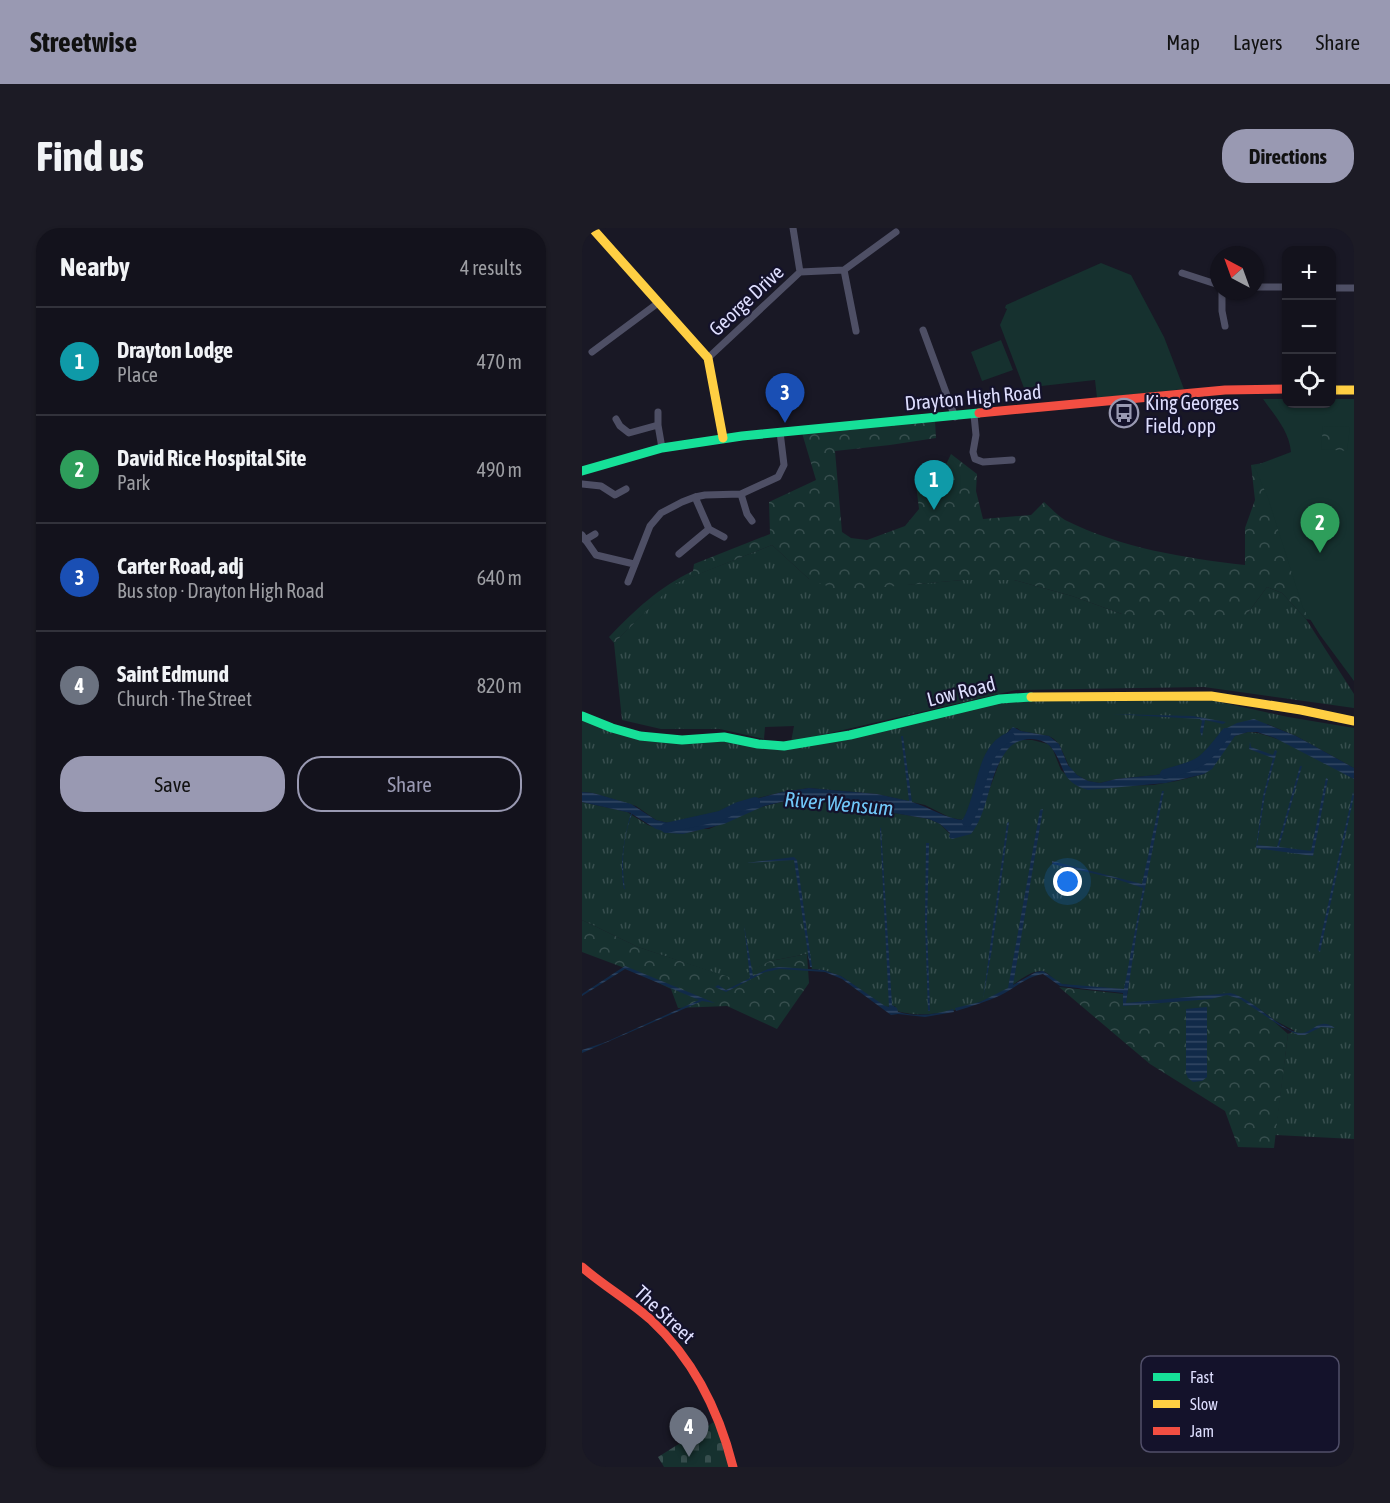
<!DOCTYPE html>
<html lang="en">
<head>
<meta charset="utf-8">
<style>
  body { margin:0; font-family:"Asap Condensed",sans-serif; background:#1c1b25; color:#f1f3f6 }
  .controls { position:absolute; right:18px; top:18px; display:grid; overflow:hidden; border-radius:12px; box-shadow:0 2px 4px #0004 }
  .controls button { width:54px; height:54px; display:grid; place-items:center; padding:0; border:0; border-bottom:2px solid #32323b; background:#13121c; color:#f1f3f6; font:30px sans-serif }
  .compass { position:absolute; left:628px; top:18px; width:54px; height:54px; border-radius:50%; background:#13121c; box-shadow:0 2px 4px #0004; rotate:319deg }
  .you { position:absolute; left:486px; top:654px; width:21px; height:21px; margin:-15px; border:4px solid #fff; border-radius:50%; background:#1a73e8; box-shadow:0 0 0 9px #1a73e833 }
  .badge { display:grid; place-items:center; width:39px; height:39px; border-radius:50%; background:#9999b2; color:#fff; font-size:20px; font-weight:700 }
  .pin { position:absolute; translate:-50% -50px; filter:drop-shadow(0 2px 3px #0008) }
  .pin::after { content:''; position:absolute; top:32px; width:21px; height:18px; background:inherit; clip-path:polygon(0 0,100% 0,50% 100%) }
  .list { margin:0; padding:0; list-style:none }
  h2 { display:flex; justify-content:space-between; align-items:center; height:78px; margin:0; padding:0 24px; font-size:26px }
  h2 small { font-size:20px; font-weight:400; color:#9d9ea3 }
  .list li { display:grid; grid-template-columns:39px 1fr auto; gap:18px; align-items:center; box-sizing:border-box; height:108px; padding:0 24px; border-top:2px solid #32323b }
  .list b { display:block; font-size:22px; white-space:nowrap }
  .list p { margin:0; font-size:20px; white-space:nowrap; color:#9d9ea3 }
  .list em { font-size:20px; font-style:normal; color:#9d9ea3 }
  .actions { display:flex; gap:12px; padding:18px 24px }
  .actions a { flex:1; padding:14px 0; border:2px solid #9999b2; border-radius:24px; text-align:center; font-size:21px; color:#9999b2 }
  .actions .main { background:#9999b2; color:#111 }
  .icon { flex:none; width:33px; height:33px; fill:none; stroke:currentColor; stroke-width:2; stroke-linecap:round; stroke-linejoin:round }
  .map { position:relative; flex:none; width:772px; height:1239px; overflow:hidden; border-radius:24px }
  header { display:flex; align-items:center; gap:36px; box-sizing:border-box; height:84px; padding:0 30px; background:#9999b2; color:#111 }
  header strong { font-size:28px }
  nav { display:flex; gap:33px; margin-inline-start:auto; font-size:21px }
  .intro { display:flex; align-items:center; justify-content:space-between; box-sizing:border-box; height:144px; padding:0 36px }
  h1 { margin:0; font-size:42px }
  .button { padding:15px 27px; border-radius:24px; background:#9999b2; color:#111; font-size:21px; font-weight:700 }
  main { display:flex; gap:36px; padding:0 36px }
  aside { flex:1; background:#13121c; border-radius:24px; box-shadow:0 2px 4px #0004 }
  .map>svg:first-child { display:block }
  .grass { fill:url(#grass-tufts) }
  .forest { fill:url(#forest-crowns) }
  .cemetery { fill:url(#cemetery-stones) }
  .green { fill:#16312f; fill-rule:evenodd }
  .water { fill:url(#water-rules) }
  .lines { fill:none; stroke-linecap:round; stroke-linejoin:round }
  .river { stroke:#112a49; stroke-width:10 }
  .street { stroke:#4e4f65; stroke-width:7 }
  .fast { stroke:#16e098; stroke-width:9 }
  .slow { stroke:#ffcf43; stroke-width:9 }
  .jam { stroke:#f24e42; stroke-width:9 }
  .labels { text-anchor:middle; dominant-baseline:central; stroke-width:4.5; stroke-linejoin:round; paint-order:stroke }
  .street-label { font-size:20px; fill:#dedefe; stroke:#14122b }
  .poi-label { font-size:20px; fill:#dedefe; stroke:#14122b; text-anchor:start }
  .water-label { font-size:21px; font-style:italic; fill:#71c8f9; stroke:#14122b }
  .key { fill:#14122b; stroke:#514f6a; stroke-width:1.5 }
  .key-label { font-size:16px; fill:#dedefe }
</style>
</head>
<body>
<header>
<strong>Streetwise</strong>
<nav><a>Map</a><a>Layers</a><a>Share</a></nav>
</header>
<div class="intro"><h1>Find us</h1><a class="button">Directions</a></div>
<main>
<aside>
<h2>Nearby<small>4 results</small></h2>
<ul class="list">
<li><span class="badge" style="background:#0f9aa8">1</span><div><b>Drayton Lodge</b><p>Place</p></div><em>470 m</em></li>
<li><span class="badge" style="background:#2e9e5b">2</span><div><b>David Rice Hospital Site</b><p>Park</p></div><em>490 m</em></li>
<li><span class="badge" style="background:#1a4fb4">3</span><div><b>Carter Road, adj</b><p>Bus stop · Drayton High Road</p></div><em>640 m</em></li>
<li><span class="badge" style="background:#6b7280">4</span><div><b>Saint Edmund</b><p>Church · The Street</p></div><em>820 m</em></li>
</ul>
<div class="actions"><a class="main">Save</a><a>Share</a></div>
</aside>
<div class="map">
<svg width="772" height="1239" viewBox="0 0 772 1239">
  <defs>
    <pattern id="grass-tufts" width="24" height="20" patternUnits="userSpaceOnUse" patternTransform="scale(1.5)"><rect width="24" height="20" fill="#16312f"/><path d="M3 7l-1-3M5 7V3M7 7l1-3M15 17l-1-3M17 17v-4M19 17l1-3" fill="none" stroke="#374e4e"/></pattern>
    <pattern id="forest-crowns" width="20" height="18" patternUnits="userSpaceOnUse" patternTransform="scale(1.5)"><rect width="20" height="18" fill="#16312f"/><path d="M2 6a3 3 0 1 1 6 0M12 15a3 3 0 1 1 6 0" fill="none" stroke="#374e4e"/></pattern>
    <pattern id="cemetery-stones" width="16" height="16" patternUnits="userSpaceOnUse" patternTransform="scale(1.5)"><rect width="16" height="16" fill="#16312f"/><path d="M2 7V4a2 2 0 0 1 4 0v3zM10 15v-3a2 2 0 0 1 4 0v3z" fill="#374e4e"/></pattern>
    <pattern id="water-rules" width="6" height="5" patternUnits="userSpaceOnUse" patternTransform="scale(1.5)"><rect width="6" height="5" fill="#112a49"/><path d="M0 2.5h6" fill="none" stroke="#334864"/></pattern>
  </defs>
  <rect width="100%" height="100%" fill="#191825"/>
  <!-- grass -->
  <path class="grass" d="M190,317L227,351L322,357L381,352H432L490,368L540,386H665L685,359L700,365L724,391L772,466V480L622,459L434,462L209,514L212,498L183,499L182,511L138,501H79L40,492L32,415L91,356Z
    M460,471L633,473L706,489L772,500V540L714,508L685,496L640,507L631,527L622,536L574,547L534,551L518,555L506,553L495,547L488,540L477,516L472,511L467,508L439,503L435,500L428,501L416,517L393,579L388,587L382,592L369,590L343,577L295,566L227,560L200,564L176,570L136,589L119,591L95,597L74,592L54,578L11,565L0,564V491L59,510L139,513L194,522L414,475Z
    M666,504C695,505 746,536 772,551V911L693,907L706,806L713,803L692,792L670,775L544,776L546,762C524,759 503,760 481,756C472,755 468,743 458,743C445,744 432,757 422,763C393,779 348,793 315,783L313,778L303,779L259,748L241,742L230,741L225,726L188,733L154,752L56,719L0,692V574L45,584L66,597L87,605L111,604L118,601H127L175,580L217,570L259,572L306,584L347,591L358,596L368,606L395,595L419,530L427,519L436,512H450L466,516L471,522L479,542L497,559L571,557L595,553L622,546L653,508Z"/>
  <!-- forest -->
  <path class="forest" d="M772,175V399L724,391L700,365L685,359L665,386L641,391H594L540,386L490,368L432,352H381L258,363L227,351L190,317L92,356L32,415L27,409C53,382 77,359 111,343L112,336L188,306L187,274L234,252L220,205L353,193L354,210L308,217L253,223L260,304L269,310L285,312L323,298L337,281L333,248L361,243L369,226L395,246L394,263L401,291L449,287L462,274C469,280 476,288 483,292C539,320 602,330 663,337V300L673,272L669,237L718,229L704,176Z
    M0,692L56,719L153,751L188,733L225,726L227,755L195,801L145,778L96,780L89,761L56,745L0,724Z
    M477,759L561,768L659,764L706,806L692,920L656,919L643,883L568,836Z"/>
  <!-- cemetery -->
  <path class="cemetery" d="M135,1192L147,1239H82L76,1229Z"/>
  <!-- green -->
  <path class="green" d="M519,35L549,47L582,109L602,161L515,170L513,152L442,160L418,97L425,81L423,80L424,77Z
    M419,112L431,142L400,153L389,124Z
    M681,171H704V176H750V171H772V453L738,407L721,380L686,270L672,238L709,224C707,203 693,188 681,171ZM741,198L768,199L765,223L739,221Z"/>
  <!-- water -->
  <path class="water" d="M530,486L611,488L644,494L641,496L623,492L620,509L618,503L620,493L618,491Z
    M672,491L714,508L772,540V551L693,510L675,504H666L653,508L630,541L622,546L584,555L506,562C479,554 484,541 471,522C462,507 436,508 426,521C406,545 407,584 389,606L370,611L367,609L368,605L358,596L347,591L306,584L259,572L236,570H217L182,578L142,596L101,606L87,605L74,601L50,586C41,608 39,638 43,661H42C37,637 42,609 49,585L0,574V564L11,565L49,576L74,592L95,597L119,591L136,589L170,572L200,564L227,560L295,566L327,573L319,508H321L330,574C347,579 364,591 382,592C401,581 400,548 408,530C413,519 422,507 431,499L439,503L467,508L477,516L486,537L495,547L506,553L518,555L534,551L574,547L622,536L631,527L640,507L645,500L655,495Z
    M668,514L669,519L691,527L693,522L695,523L683,567L675,617L695,619L718,538H720L697,619L729,623L744,550L746,551L731,628L674,620L681,568L691,530L667,521Z
    M580,563H582L556,696L544,775L648,765C670,769 700,805 719,805C732,805 736,788 753,800L739,799L723,807H716L697,797L658,771L645,767L629,771L541,778V765L478,758L461,746C445,748 432,761 419,767C404,774 390,778 374,783L373,780L398,774L426,760L458,582L461,581L431,757L454,744L461,743L480,756L542,761L561,660L531,650L470,636V633L560,656Z
    M771,564L772,568L738,724L736,722Z
    M427,594L410,721L401,771L425,595Z
    M298,600H299L310,777L315,780L316,784C335,789 353,787 371,781L372,784L343,789L316,786L309,787L260,751L243,744L198,741L183,744L144,764L133,759L136,757L144,762L168,750L162,697L171,748L186,741L197,739L241,742L259,748L303,778L307,779Z
    M344,615H347L345,697L348,783H346L343,696Z
    M212,629L215,632L230,739H228L212,632L164,635Z
    M43,738L133,775L120,773L0,825V822L24,814L117,772L43,741L0,768V766Z
    M625,779V849L620,853L611,854L606,850L604,845V781Z"/>
  <g class="lines">
    <!-- river -->
    <path class="river" d="M583,546C619,537 622,534 644,505
      M385,594C400,571 398,519 428,509
      M84,600L138,588L156,579L173,574"/>
    <!-- street -->
    <path class="street" d="M218,44L262,42
      M600,45L637,57
      M673,59H704
      M750,60H772
      M640,63V83L643,98
      M341,102L373,189
      M274,103L262,42L314,4
      M10,124L76,75
      M126,130L218,44L211,0
      M76,184V197L80,220
      M392,187L394,207L391,224L393,231L401,234L430,232
      M34,191L38,198L47,205L76,197
      M0,256L19,258L33,267L44,261
      M159,266L165,286L170,293
      M113,269L127,301L142,309
      M0,307L14,327L52,336
      M3,312L13,306
      M97,326L127,301
      M46,354L68,298L79,285L100,274L113,269L123,267L159,266L196,249L202,237L198,204"/>
    <!-- fast -->
    <path class="fast" d="M0,243L80,220L160,208L397,185
      M0,488L30,500L58,508L100,512L142,509L176,516L202,518L268,507L418,471L449,469"/>
    <!-- slow -->
    <path class="slow" d="M10,0L126,130L141,210
      M750,162H772
      M449,469L629,468L719,482L772,493"/>
    <!-- jam -->
    <path class="jam" d="M397,185L643,162L704,161
      M0,1039C22,1058 48,1073 69,1092C112,1132 137,1183 151,1239"/>
  </g>
  <!-- icons -->
  <defs>
    <g id="bus-ring" transform="scale(1.5)"><circle r="9.5" fill="#14122b" stroke="#9999b2" stroke-width="1.5"/><path d="M-5-6H5V4H4V6H2V4H-2V6H-4V4H-5ZM-3.5-4V0h7V-4ZM-3.5 1.2v1.5H-2V1.2ZM2 1.2v1.5H3.5V1.2Z" fill="#9999b2"/></g>
  </defs>
  <g fill-rule="evenodd">
    <use href="#bus-ring" x="542" y="185"/>
  </g>
  <g class="labels">
    <!-- street labels -->
    <g class="street-label">
      <text transform="translate(164 72) rotate(-43)">George Drive</text>
      <text transform="translate(391 169) rotate(-5)">Drayton High Road</text>
      <text transform="translate(379 463) rotate(-14)">Low Road</text>
      <text transform="translate(83 1086) rotate(43)">The Street</text>
    </g>
    <!-- poi labels -->
    <g class="poi-label">
      <text x="563" y="174">King Georges<tspan x="563" dy="23">Field, opp</tspan></text>
    </g>
    <!-- water labels -->
    <g class="water-label">
      <text transform="translate(257 575) rotate(5)">River Wensum</text>
    </g>
  </g>
  <!-- legend -->
  <rect x="559" y="1128" width="198" height="96" rx="9" class="key"/>
  <rect x="571" y="1145" width="27" height="8" fill="#16e098"/>
  <rect x="571" y="1172" width="27" height="8" fill="#ffcf43"/>
  <rect x="571" y="1199" width="27" height="8" fill="#f24e42"/>
  <g class="key-label">
    <text x="608" y="1155">Fast</text>
    <text x="608" y="1182">Slow</text>
    <text x="608" y="1209">Jam</text>
  </g>
</svg>
<div class="controls">
<button>+</button>
<button>−</button>
<button><svg class="icon" aria-label="locate" viewBox="0 0 24 24"><circle cx="12" cy="12" r="6"/><path d="M12 2v4M12 18v4M2 12h4M18 12h4"/></svg></button>
</div>
<svg class="compass" viewBox="-18 -18 36 36"><path d="M0-13l5 13h-10z" fill="#e53935"/><path d="M0 13l5-13h-10z" fill="#9d9ea3"/></svg>
<div class="you"></div>
<div class="pin badge" style="left:352px;top:282px;background:#0f9aa8">1</div>
<div class="pin badge" style="left:738px;top:325px;background:#2e9e5b">2</div>
<div class="pin badge" style="left:203px;top:195px;background:#1a4fb4">3</div>
<div class="pin badge" style="left:107px;top:1229px;background:#6b7280">4</div>
</div>
</main>
</body>
</html>
